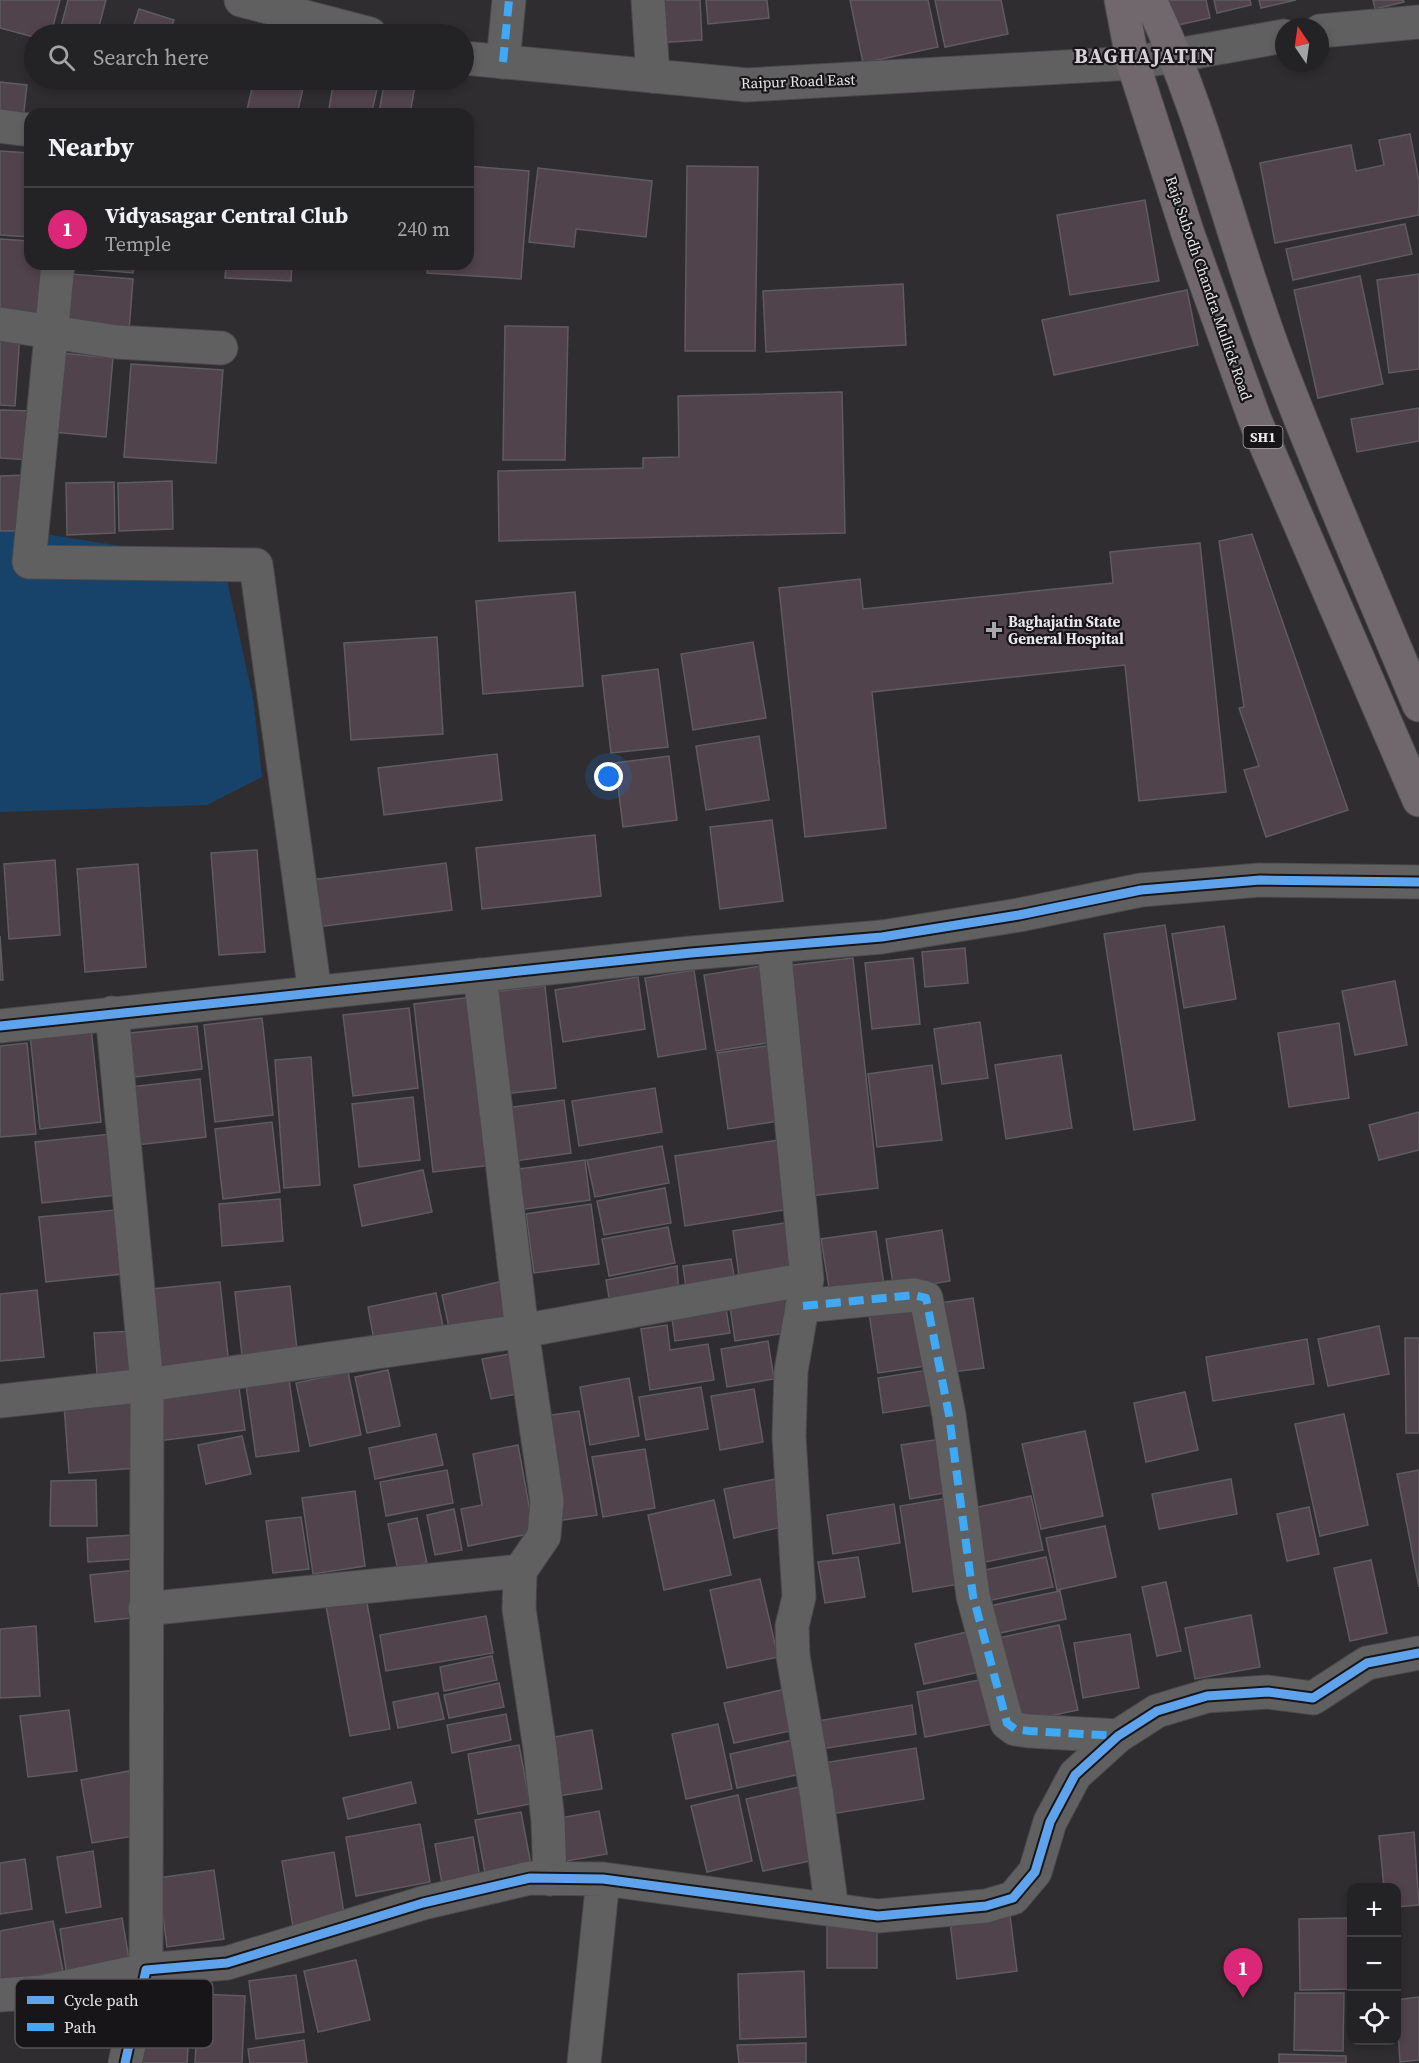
<!DOCTYPE html>
<html lang="en">
<head>
<meta charset="utf-8">
<style>
  body { margin:0; font-family:"Source Serif 4",serif; background:#2b2a2c; color:#f1f3f6 }
  .controls { position:absolute; right:18px; bottom:18px; display:grid; overflow:hidden; border-radius:12px; box-shadow:0 3px 9px #0003 }
  .controls button { width:54px; height:54px; display:grid; place-items:center; padding:0; border:0; border-bottom:2px solid #403f41; background:#232224; color:#f1f3f6; font:30px sans-serif }
  .compass { position:absolute; left:1275px; top:18px; width:54px; height:54px; border-radius:50%; background:#232224; box-shadow:0 3px 9px #0003; rotate:347deg }
  .you { position:absolute; left:609px; top:777px; width:21px; height:21px; margin:-15px; border:4px solid #fff; border-radius:50%; background:#1a73e8; box-shadow:0 0 0 9px #1a73e833 }
  .badge { display:grid; place-items:center; width:39px; height:39px; border-radius:50%; background:#db2777; color:#fff; font-size:20px; font-weight:700 }
  .pin { position:absolute; translate:-50% -50px; filter:drop-shadow(0 2px 3px #0008) }
  .pin::after { content:''; position:absolute; top:32px; width:21px; height:18px; background:inherit; clip-path:polygon(0 0,100% 0,50% 100%) }
  .list { margin:0; padding:0; list-style:none }
  h2 { display:flex; justify-content:space-between; align-items:center; height:78px; margin:0; padding:0 24px; font-size:26px }
  h2 small { font-size:20px; font-weight:400; color:#a3a4a6 }
  .list li { display:grid; grid-template-columns:39px 1fr auto; gap:18px; align-items:center; box-sizing:border-box; height:84px; padding:0 24px; border-top:2px solid #403f41 }
  .list b { display:block; font-size:22px; white-space:nowrap }
  .list p { margin:0; font-size:20px; white-space:nowrap; color:#a3a4a6 }
  .list em { font-size:20px; font-style:normal; color:#a3a4a6 }
  .icon { flex:none; width:33px; height:33px; fill:none; stroke:currentColor; stroke-width:2; stroke-linecap:round; stroke-linejoin:round }
  .map { position:relative; flex:none; width:1419px; height:2063px; overflow:hidden }
  .search { position:absolute; background:#232224; box-shadow:0 3px 9px #0003; left:24px; top:24px; width:450px; height:66px; display:flex; align-items:center; gap:15px; box-sizing:border-box; padding:0 21px; border-radius:33px; color:#a3a4a6; font-size:22px }
  .panel { position:absolute; background:#232224; box-shadow:0 3px 9px #0003; left:24px; top:108px; width:450px; height:162px; border-radius:18px }
  .map>svg:first-child { display:block }
  .water { fill:#17436a }
  .building { fill:#51434c; stroke:#5e5c5e; stroke-width:1.5 }
  .lines { fill:none; stroke-linecap:round; stroke-linejoin:round }
  .street-casing { stroke:#4a484b; stroke-width:35 }
  .secondary-casing { stroke:#4a484b; stroke-width:35 }
  .primary-casing { stroke:#4a484b; stroke-width:35 }
  .street { stroke:#616061; stroke-width:33 }
  .secondary { stroke:#616061; stroke-width:33 }
  .primary { stroke:#70686c; stroke-width:33 }
  .quiet { stroke:#3fa9f5; stroke-width:8; stroke-dasharray:15 8; stroke-linecap:butt }
  .cycleway-casing { stroke:#171517; stroke-width:13 }
  .cycleway { stroke:#60a3ed; stroke-width:9 }
  .poi-dot { fill:#a9a6a9; stroke:#171517; stroke-width:2 }
  .labels { text-anchor:middle; dominant-baseline:central; stroke-width:4.5; stroke-linejoin:round; paint-order:stroke }
  .shield { fill:#171517; stroke:#aba8ab; stroke-width:1.5 }
  .shield-label { font-size:14px; font-weight:bold; fill:#eae7ea }
  .street-label { font-size:15px; fill:#eae7ea; stroke:#171517 }
  .poi-label { font-size:15px; font-weight:bold; fill:#eae7ea; stroke:#171517; text-anchor:start }
  .district-label { font-size:21px; font-weight:bold; letter-spacing:1.5px; fill:#d6d1d6; stroke:#171517 }
  .key { fill:#171517; stroke:#565456; stroke-width:1.5 }
  .key-label { font-size:16px; fill:#eae7ea }
</style>
</head>
<body>
<div class="map">
<svg width="1419" height="2063" viewBox="0 0 1419 2063">
  <rect width="100%" height="100%" fill="#2f2d30"/>
  <!-- water -->
  <path class="water" d="M0,527L223,562L253,698L262,777L207,805L0,812Z"/>
  <!-- building -->
  <path class="building" d="M0,0H60L51,34H34V37L0,28Z
    M68,0H106L97,34H59Z
    M653,0H700L702,40L656,43Z
    M706,0H767L769,18L708,24Z
    M850,0H928L938,47L863,63Z
    M935,0H1001L1008,34L945,47Z
    M1163,0H1206L1210,18L1169,27Z
    M1214,0H1250L1251,5L1217,13Z
    M1259,0H1296L1261,8Z
    M1373,0H1403L1404,2L1375,9Z
    M139,9L174,20L169,34H131Z
    M254,80H305L297,114H246Z
    M334,80H379L372,111L379,112L385,80H416L410,114H328Z
    M0,82L27,85L23,120L0,117Z
    M1410,134L1419,181V215L1275,243L1260,163L1351,145L1356,171L1384,165L1379,140Z
    M0,151L30,153V237L0,235Z
    M468,166L529,171L521,279L427,273L428,264H468Z
    M687,166L758,167L755,351H685Z
    M538,168L652,181L646,237L576,229L574,247L529,242Z
    M1145,200L1159,281L1070,295L1057,215Z
    M1405,224L1412,254L1293,280L1286,249Z
    M0,239L30,241V264H44L40,321L0,319Z
    M67,264H134L133,273L67,267Z
    M226,264H292L291,281L225,278Z
    M70,274L133,279L129,331L66,325Z
    M1419,274V369L1389,373L1377,280Z
    M1360,276L1383,384L1318,398L1294,290Z
    M903,284L906,345L766,352L763,291Z
    M1187,290L1198,345L1054,375L1042,320Z
    M505,326L568,327L565,460H503Z
    M0,333L20,334L15,406L0,405Z
    M60,353L113,358L106,437L53,432Z
    M131,364L223,370L216,463L124,457Z
    M842,392L845,533L499,541L498,471L643,468V458L679,457L678,396Z
    M1419,408V441L1357,452L1351,419Z
    M0,410L34,411L31,460L0,458Z
    M26,475L28,531H0V476Z
    M172,481L173,529L119,531L118,483Z
    M114,482L115,533L67,535L66,483Z
    M1252,534L1348,810L1266,837L1244,770L1259,766L1239,708L1244,707L1219,541Z
    M1200,543L1226,792L1139,801L1125,665L872,692L886,828L805,837L779,588L860,579L863,609L1113,583L1110,552Z
    M575,592L583,686L483,694L476,601Z
    M437,637L443,734L351,740L344,643Z
    M753,642L766,718L693,730L681,654Z
    M658,669L668,747L611,753L602,676Z
    M759,736L769,800L706,810L696,746Z
    M497,754L502,800L384,815L378,768Z
    M669,756L677,820L623,827L615,763Z
    M772,820L783,901L720,909L710,827Z
    M595,835L601,896L482,909L476,848Z
    M257,850L265,952L219,955L211,853Z
    M55,860L60,935L9,939L4,864Z
    M446,863L452,910L317,927L311,880Z
    M138,864L146,967L85,972L77,869Z
    M1165,925L1195,1120L1134,1130L1104,934Z
    M1224,926L1236,999L1184,1008L1172,934Z
    M0,936L3,980H0Z
    M965,948L968,983L925,987L922,952Z
    M853,958L878,1188L810,1196L784,966Z
    M913,958L920,1024L872,1029L865,963Z
    M767,965L779,1041L716,1051L704,975Z
    M694,970L706,1049L658,1057L645,978Z
    M638,977L645,1029L563,1042L555,990Z
    M1395,981L1407,1045L1355,1055L1342,991Z
    M545,986L556,1088L503,1094L491,992Z
    M472,997L492,1165L433,1172L414,1004Z
    M409,1008L418,1088L353,1096L343,1015Z
    M262,1018L273,1115L215,1122L204,1025Z
    M980,1022L988,1078L942,1084L934,1029Z
    M1339,1023L1349,1098L1289,1107L1278,1033Z
    M197,1026L202,1069L135,1077L130,1033Z
    M91,1028L101,1122L40,1129L30,1035Z
    M27,1043L36,1134L0,1137V1046Z
    M773,1045L785,1120L728,1129L717,1053Z
    M1061,1055L1072,1128L1006,1139L995,1065Z
    M311,1057L320,1185L284,1188L275,1060Z
    M932,1065L942,1140L877,1147L868,1074Z
    M200,1079L206,1137L137,1145L130,1087Z
    M655,1088L662,1132L579,1146L572,1101Z
    M413,1097L420,1160L359,1167L352,1104Z
    M564,1100L571,1153L515,1161L507,1108Z
    M1419,1112V1150L1379,1160L1369,1125Z
    M272,1122L280,1192L223,1199L215,1129Z
    M111,1134L117,1195L42,1203L35,1142Z
    M785,1139L796,1208L685,1226L675,1156Z
    M662,1146L669,1183L595,1197L587,1160Z
    M585,1160L590,1200L518,1210L512,1170Z
    M423,1170L432,1212L362,1226L354,1185Z
    M665,1188L671,1223L604,1235L597,1201Z
    M280,1199L283,1241L222,1246L219,1204Z
    M591,1204L599,1264L534,1273L526,1214Z
    M116,1210L123,1274L46,1282L39,1217Z
    M790,1222L798,1274L740,1283L733,1231Z
    M668,1227L675,1263L609,1276L602,1239Z
    M942,1230L950,1281L894,1290L886,1239Z
    M876,1231L885,1292L831,1300L821,1239Z
    M731,1259L736,1287L687,1295L683,1266Z
    M677,1266L679,1296L611,1309L606,1280Z
    M220,1282L229,1365L151,1373L142,1290Z
    M499,1282L508,1325L451,1337L442,1295Z
    M290,1286L297,1350L242,1356L235,1292Z
    M37,1290L44,1357L0,1361V1294Z
    M789,1292L792,1332L735,1341L729,1300Z
    M436,1293L444,1331L375,1346L368,1307Z
    M973,1298L984,1368L944,1373L934,1304Z
    M725,1302L730,1333L675,1341L671,1310Z
    M924,1304L933,1365L878,1373L869,1313Z
    M667,1325L670,1350L708,1344L714,1380L650,1390L641,1329Z
    M1379,1326L1389,1374L1328,1386L1318,1339Z
    M136,1331L138,1372L97,1374L94,1333Z
    M1405,1338H1419V1433H1406Z
    M1307,1339L1314,1384L1213,1401L1206,1357Z
    M768,1341L774,1379L727,1387L721,1349Z
    M509,1354L517,1394L491,1399L482,1359Z
    M934,1369L939,1404L883,1413L878,1378Z
    M388,1370L400,1426L367,1433L355,1377Z
    M348,1372L361,1435L310,1446L296,1383Z
    M629,1378L639,1436L590,1445L580,1387Z
    M289,1379L299,1451L256,1457L246,1385Z
    M701,1387L708,1429L646,1440L639,1397Z
    M239,1388L245,1430L158,1441L153,1399Z
    M754,1389L763,1442L720,1450L711,1396Z
    M1185,1392L1198,1450L1146,1462L1134,1403Z
    M134,1400L138,1468L69,1473L64,1405Z
    M579,1411L597,1515L557,1521L538,1417Z
    M1344,1414L1368,1525L1320,1536L1295,1424Z
    M1085,1431L1103,1516L1041,1529L1022,1444Z
    M436,1434L443,1465L375,1479L369,1448Z
    M242,1436L251,1474L206,1484L198,1445Z
    M948,1438L956,1491L910,1499L901,1445Z
    M518,1445L534,1533L468,1546L461,1509L482,1505L473,1454Z
    M645,1449L655,1508L603,1517L592,1457Z
    M447,1470L453,1503L386,1516L380,1482Z
    M1419,1470V1587L1397,1474Z
    M776,1479L786,1526L734,1538L724,1489Z
    M1231,1479L1237,1514L1159,1529L1152,1494Z
    M96,1480L97,1526H50L51,1481Z
    M355,1491L365,1566L313,1574L302,1498Z
    M1031,1496L1043,1550L975,1564L963,1510Z
    M953,1497L966,1583L913,1592L900,1506Z
    M714,1500L731,1575L664,1590L648,1515Z
    M894,1504L900,1543L833,1554L827,1515Z
    M1309,1507L1319,1554L1287,1561L1277,1514Z
    M454,1509L462,1550L435,1555L427,1515Z
    M301,1517L309,1569L273,1573L266,1521Z
    M417,1518L427,1563L398,1570L388,1524Z
    M1105,1526L1116,1577L1057,1590L1046,1538Z
    M133,1535L135,1559L88,1562L87,1538Z
    M858,1557L865,1597L825,1603L818,1562Z
    M1046,1557L1053,1587L982,1602L975,1572Z
    M1371,1560L1387,1633L1350,1641L1334,1568Z
    M136,1570L140,1617L95,1622L90,1575Z
    M760,1579L778,1657L727,1668L710,1590Z
    M1166,1582L1181,1651L1157,1656L1142,1587Z
    M1060,1591L1066,1619L995,1634L989,1606Z
    M366,1598L390,1729L350,1736L326,1606Z
    M1251,1615L1260,1667L1195,1679L1185,1628Z
    M486,1616L493,1653L386,1671L380,1635Z
    M1059,1625L1078,1710L1012,1724L994,1639Z
    M36,1626L40,1696L0,1698V1629Z
    M980,1629L989,1670L924,1684L915,1644Z
    M1130,1634L1139,1688L1083,1698L1074,1643Z
    M492,1656L497,1680L444,1691L440,1667Z
    M990,1678L998,1723L925,1737L917,1692Z
    M499,1683L504,1707L449,1718L444,1695Z
    M790,1688L799,1729L734,1743L724,1703Z
    M438,1693L444,1719L398,1728L393,1702Z
    M912,1705L916,1734L815,1750L811,1722Z
    M69,1710L77,1771L28,1777L20,1716Z
    M506,1714L511,1740L452,1753L447,1725Z
    M718,1724L732,1789L686,1799L672,1734Z
    M592,1730L602,1789L559,1796L549,1738Z
    M802,1738L810,1772L737,1788L730,1754Z
    M519,1745L530,1804L478,1814L468,1754Z
    M916,1748L924,1799L825,1815L817,1764Z
    M129,1771L140,1835L92,1843L81,1780Z
    M411,1782L416,1803L348,1819L343,1798Z
    M808,1785L824,1858L763,1871L746,1799Z
    M738,1795L752,1861L707,1872L691,1806Z
    M599,1811L607,1854L561,1862L554,1819Z
    M521,1812L532,1870L486,1878L475,1820Z
    M420,1824L430,1882L356,1896L346,1837Z
    M1414,1832L1419,1905L1396,1907V1888H1384L1379,1836Z
    M473,1837L480,1878L442,1884L435,1844Z
    M93,1851L101,1907L66,1913L57,1857Z
    M334,1852L345,1919L293,1927L282,1861Z
    M25,1859L32,1909L0,1914V1863Z
    M214,1870L224,1939L167,1947L158,1878Z
    M1010,1915L1017,1971L957,1979L950,1922Z
    M122,1918L129,1959L66,1970L60,1929Z
    M1347,1918L1349,1989L1300,1990L1299,1919Z
    M827,1920H877V1968H827Z
    M53,1921L63,1971L0,1983V1931Z
    M356,1960L370,2020L318,2032L304,1971Z
    M804,1971L806,2037L740,2039L738,1974Z
    M296,1975L304,2032L256,2039L249,1981Z
    M1295,1993H1344L1343,2051L1294,2050Z
    M199,1994L245,1996L242,2063H195Z
    M1419,1997V2060L1400,2062L1396,2000Z
    M151,1999H191L187,2063H140Z
    M304,2040L307,2063H250L248,2049Z
    M806,2043V2063H739L737,2045Z
    M1279,2054L1346,2056V2063H1279Z"/>
  <g class="lines">
    <!-- street casing -->
    <g class="street-casing">
      <path id="street" d="M648,0L653,76
        M503,62L509,0
        M0,126L30,130
        M58,264L29,562L256,565L315,993
        M0,324L117,342L221,348
        M774,946L807,1279L791,1371L789,1437L799,1597L792,1626L793,1656L816,1791L832,1910
        M480,975L522,1331L547,1501L544,1536L520,1571L519,1609L540,1749L548,1821L550,1879
        M0,1026L691,953L882,937L1019,915L1141,890L1260,880L1419,882
        M803,1306L914,1295L926,1298L949,1415L973,1596L1007,1723L1015,1729L1029,1731L1118,1736
        M0,1401L147,1385L522,1331L807,1279
        M145,1609L520,1571
        M0,1995L43,1992L146,1970L147,1385L112,1013
        M125,2063L146,1970L227,1963L423,1903L530,1878L603,1879L878,1916L986,1906L1013,1898L1035,1872L1050,1822L1075,1775L1118,1736L1157,1711L1207,1696L1268,1692L1313,1698L1367,1663L1419,1653
        M584,2063L603,1879"/>
    </g>
    <!-- secondary casing -->
    <g class="secondary-casing">
      <path id="secondary" d="M241,0L370,34
        M1320,31L1419,22
        M464,58L747,85L1133,63L1284,36"/>
    </g>
    <!-- primary casing -->
    <g class="primary-casing">
      <path id="primary" d="M1121,0L1133,63L1188,234L1255,420L1419,800
        M1150,0C1204,113 1231,235 1274,351C1319,471 1370,587 1419,705"/>
    </g>
    <!-- street -->
    <use href="#street" class="street"/>
    <!-- secondary -->
    <use href="#secondary" class="secondary"/>
    <!-- primary -->
    <use href="#primary" class="primary"/>
    <!-- quiet -->
    <path class="quiet" d="M503,62L509,0
      M803,1306L914,1295L926,1298L949,1415L973,1596L1007,1723L1015,1729L1029,1731L1118,1736"/>
    <!-- cycleway casing -->
    <g class="cycleway-casing">
      <path id="cycleway" d="M0,1026L691,953L882,937L1019,915L1141,890L1260,880L1419,882
        M125,2063L146,1970L227,1963L423,1903L530,1878L603,1879L878,1916L986,1906L1013,1898L1035,1872L1050,1822L1075,1775L1118,1736L1157,1711L1207,1696L1268,1692L1313,1698L1367,1663L1419,1653"/>
    </g>
    <!-- cycleway -->
    <use href="#cycleway" class="cycleway"/>
  </g>
  <!-- markers -->
  <path class="poi-dot" d="M991 621h6v6h6v6h-6v6h-6v-6h-6v-6h6z"/>
  <g class="labels">
    <!-- shield labels -->
    <rect class="shield" x="1243.5" y="426" width="39" height="22" rx="4.5"/>
    <g class="shield-label">
      <text x="1263" y="437">SH1</text>
    </g>
    <!-- street labels -->
    <g class="street-label">
      <text transform="translate(798 81) rotate(-2)">Raipur Road East</text>
      <text transform="translate(1209 288) rotate(71)">Raja Subodh Chandra Mullick Road</text>
    </g>
    <!-- poi labels -->
    <g class="poi-label">
      <text x="1008" y="621">Baghajatin State<tspan x="1008" dy="17">General Hospital</tspan></text>
    </g>
    <!-- district labels -->
    <g class="district-label">
      <text x="1145" y="55">BAGHAJATIN</text>
    </g>
  </g>
  <!-- legend -->
  <rect x="15" y="1979" width="198" height="69" rx="9" class="key"/>
  <rect x="27" y="1996" width="27" height="8" fill="#60a3ed"/>
  <rect x="27" y="2023" width="27" height="8" fill="#3fa9f5"/>
  <g class="key-label">
    <text x="64" y="2006">Cycle path</text>
    <text x="64" y="2033">Path</text>
  </g>
</svg>
<div class="controls">
<button>+</button>
<button>−</button>
<button><svg class="icon" aria-label="locate" viewBox="0 0 24 24"><circle cx="12" cy="12" r="6"/><path d="M12 2v4M12 18v4M2 12h4M18 12h4"/></svg></button>
</div>
<svg class="compass" viewBox="-18 -18 36 36"><path d="M0-13l5 13h-10z" fill="#e53935"/><path d="M0 13l5-13h-10z" fill="#a3a4a6"/></svg>
<div class="you"></div>
<div class="pin badge" style="left:1243px;top:1998px">1</div>
<div class="search"><svg class="icon" aria-label="search" viewBox="0 0 24 24"><circle cx="10" cy="10" r="6"/><path d="M15 15l6 6"/></svg>Search here</div>
<section class="panel">
<h2>Nearby<small></small></h2>
<ul class="list">
<li><span class="badge">1</span><div><b>Vidyasagar Central Club</b><p>Temple</p></div><em>240 m</em></li>
</ul>
</section>
</div>
</body>
</html>
